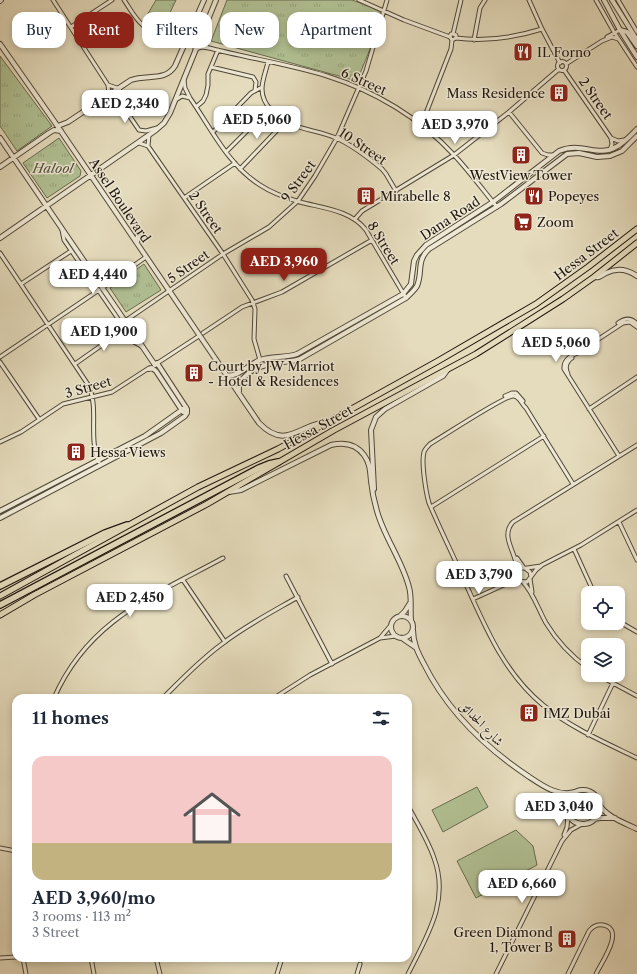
<!DOCTYPE html>
<meta charset="utf-8">
<style>
:root{--surface:#fff;--page:#f6f6f7;--text:#1f2937;--muted:#747a83;--accent:#8f2418}
body{margin:0;font-family:"Libre Caslon Text",Amiri,serif;background:var(--page);color:var(--text);height:100vh;display:flex;flex-direction:column;font-size:15px;white-space:nowrap}
*{box-sizing:border-box;margin:0}
p{font-size:13px;color:var(--muted)}
.icon{flex:none;width:22px;height:22px;fill:none;stroke:currentColor;stroke-width:2;stroke-linecap:round;stroke-linejoin:round}
.map{position:relative;flex:1;overflow:hidden}
.side{position:absolute;left:12px;top:694px;width:400px;height:268px;display:flex;flex-direction:column;background:var(--surface);border-radius:12px;box-shadow:0 2px 6px #0003}
.side>*{flex:none}
.banner{position:absolute;left:12px;top:12px;width:400px;height:36px;display:flex;gap:8px}
.fabs{position:absolute;left:581px;top:586px;display:grid;gap:8px}
.fabs a{display:grid;place-items:center;width:44px;height:44px;border-radius:8px;background:var(--surface);box-shadow:0 2px 6px #0003;font-size:20px}
.price{position:absolute;translate:-50% -34px;padding:0 9px;border-radius:8px;background:#fff;color:#222;font-size:13px;line-height:26px;filter:drop-shadow(0 1px 2px #0008)}
.price::after{content:'';position:absolute;left:50%;top:24px;width:12px;height:9px;margin-left:-6px;background:inherit;clip-path:polygon(0 0,100% 0,50% 100%)}
.price.active{background:var(--accent);color:#fff}
ul{padding:0;list-style:none}
li{display:grid;align-content:center;gap:8px;height:212px;padding:0 20px}
li span{display:grid;place-items:center;height:124px;border-radius:12px;color:#555}
li>.icon{margin-inline-start:auto}
span .icon{width:72px;height:72px;fill:#fffc;stroke-width:1}
li b{font-size:17px}
h2{display:flex;justify-content:space-between;align-items:center;height:48px;padding:0 20px;font-size:17px}
.chip{padding:0 14px;border-radius:12px;background:var(--surface);box-shadow:0 2px 6px #0003;font-size:14px;line-height:36px}
.chip.active{background:var(--accent);color:#fff}
.map>svg:first-child{display:block}
.park{fill:url(#park-tufts);stroke:#686c50}
.pitch{fill:#b1c194;stroke:#686c50}
.lines{fill:none;stroke-linecap:round;stroke-linejoin:round}
.minor-casing{stroke:#504839;stroke-width:5}
.tertiary-casing{stroke:#504839;stroke-width:6}
.primary-casing{stroke:#1f160d;stroke-width:7}
.motorway-casing{stroke:#1f160d;stroke-width:8}
.minor{stroke:#eee8d4;stroke-width:3}
.tertiary{stroke:#eee8d4;stroke-width:4}
.primary{stroke:#e5dcbd;stroke-width:5}
.motorway{stroke:#e5dcbd;stroke-width:5.5}
.labels{text-anchor:middle;stroke-width:3;stroke-linejoin:round;paint-order:stroke}
.poi-label{font-size:13px;fill:#1f160d;stroke:#eee8d4;text-anchor:start}
.street-label{font-size:13px;fill:#1f160d;stroke:#eee8d4}
.park-label{font-size:13px;font-style:italic;fill:#52523c;stroke:#eee8d4}
</style>
<div class="map">
<svg width="637" height="974" viewBox="0 0 637 974">
<defs>
<pattern id="park-tufts" width="24" height="20" patternUnits="userSpaceOnUse"><rect width="24" height="20" fill="#b1c194"/><path d="M3 7l-1-3M5 7V3M7 7l1-3M15 17l-1-3M17 17v-4M19 17l1-3" fill="none" stroke="#98a57e"/></pattern>
</defs>
<rect width="100%" height="100%" fill="#e5dcbd"/>
<filter id="stains"><feTurbulence type="fractalNoise" baseFrequency=".005" numOctaves="4"/><feColorMatrix values="0 0 0 0 .2 0 0 0 0 .09 0 0 0 0 .02 0 0 0 .5 -.17"/></filter>
<radialGradient id="worn" r=".72"><stop offset=".6" stop-color="#630" stop-opacity="0"/><stop offset="1" stop-color="#630" stop-opacity=".3"/></radialGradient>
<path class="park" d="M156 0H176L161 32 143 22Z
M227 0H352L381 10 370 49 357 81 211 41Z
M0 56 52 126 17 151 0 126Z
M59 138 81 171 80 176 47 198 23 163Z
M144 264 161 290 126 312 110 288Z"/>
<path class="pitch" d="M477 787 488 807 443 832 432 810Z
M516 830 533 846 537 865 476 898 457 861Z"/>
<g class="lines">
<defs>
<path id="minor" d="M53 0 108 85 109 94
M124 0C138 21 140 29 166 35 174 37 180 38 188 36
M359 0 404 20 450 37
M529 0 542 29 560 63
M596 0 614 32 637 67
M618 0 637 32
M71 27 112 0
M453 34 461 0
M175 37 180 42 183 48
M607 37 620 30
M200 38 207 47
M456 38C486 42 513 38 542 29
M474 40 480 8 485 0
M195 49 202 47 209 48C248 58 288 64 327 76 375 91 420 118 454 155 469 171 483 190 497 207
M557.5 66a4.5 4.5 0 1 1 9 0a4.5 4.5 0 1 1-9 0Z
M268 62C266 71 262 80 262 89 262 98 266 105 272 111 293 131 312 128 336 138 350 144 370 159 382 169L386 174 396 191
M566 64 602 41 612 37 618 39
M211 67 253 77 256 82 255 90
M564 70 611 138 612 144 610 150
M184 80 185 88 190 98C211 128 228 165 260 185 272 193 286 198 300 202 322 208 351 210 366 230L406 298
M108 85 117 88
M120 88 117 95 118 99 139 130 146 131 157 128
M177 99 182 96 190 98
M196 107 203 101 206 95 208 85V74L218 50
M509 112 542 153 548 155H553
M421 126 451 49 452 40 450 37 451 34H453L456 35V38L452 40
M213 132 251 93 262 87
M611 138 618 141 624 140
M139 143 148 146 223 254 252 300 255 309 254 339 260 360
M148 146 149 135
M226 152 270 108
M240 169 285 122
M184 198 235 163
M355 219 362 211 454 155 509 112 559 69
M62 230 64 240 134 342 143 347
M0 253 89 386C99 410 88 438 99 462
M21 284 71 251
M102 288 146 257
M125 321 223 254 269 227 298 201 315 176 337 138 366 71 387 0
M618 323C625 318 631 317 637 324
M203 333 242 307 282 292 372 240
M579 352 623 323 630 322 637 327
M580 352C572 355 563 359 564 369L619 456
M0 357 99 290
M0 362 39 419
M75 364 126 328
M156 364 199 336
M568 374C565 368 566 362 572 358
M505 396 512 393H516L523 401
M589 409 637 377
M0 442 21 432 63 404 112 392 149 368
M573 484 526 408C521 404 520 396 513 396 504 396 442 437 430 444 427 447 425 449 424 452 421 462 426 493 429 503 440 529 453 555 464 580 485 626 503 672 543 705 571 728 604 742 637 758
M431 507 544 436
M619 522 637 560
M574 549 594 593
M517 558 524 568
M527 568 541 566
M517 571C518 554 499 537 513 522L637 445
M286 576 332 664
M531 577 530 572 525 568H520L516 574 517 578 520 581 527 582 536 570 542 565 581 545 637 510
M530 579 532 592
M183 580 225 642
M523 582C534 594 538 609 546 623 557 641 571 656 588 668
M508 583 516 574
M473 599 506 584 520 581
M618 621 637 632
M380 638 391 625
M598 675 637 696
M54 698C88 620 153 596 223 558
M163 698C182 679 200 660 222 644 245 626 272 612 298 597
M274 698 310 675 380 638 396 636
M588 735 613 683
M408 806C417 823 428 840 434 858 450 901 427 936 408 974
M564 835 567 827 568 815
M0 848 16 851
M0 958 16 957
M23 958 26 974
M91 958 94 974
M156 958 160 974
M277 974 282 958
M357 974 360 964
M496 974 562 841 571 830 582 824
M568 974 589 931C593 926 597 924 603 925 626 929 601 963 596 974"/>
<path id="tertiary" d="M604 0 620 30 637 57
M612 0 637 40
M0 1 1 0
M620 30 627 32 637 46
M0 44 54 121 259 423C287 452 301 422 328 422
M58 126 68 122 131 80C147 74 165 82 175 66L204 0
M0 138 155 365
M0 167 49 133 54 130 61 131
M0 238 156 130 164 123 170 113 216 0
M137 243 138 233
M594 277C599 278 601 276 606 273 616 268 627 269 637 276
M157 363 187 409V413L185 416
M149 369 152 368 156 371 183 412
M226 375C238 378 249 364 260 360 272 356 285 358 297 354L403 294 411 284 414 261 417 255 426 245 493 202 559 151C582 141 597 158 616 147 624 143 631 135 637 129
M239 391C237 378 254 368 266 365 277 361 289 363 300 359L406 298C410 294 414 291 417 286 423 272 416 261 429 249L501 204 567 154 579 153 597 157 610 156 622 151 637 136
M374 489 371 430 376 417 385 409 443 376 448 369
M229 492 241 490 331 445C344 442 356 444 364 455 370 463 370 471 371 481 372 491 374 501 377 511 384 537 402 560 409 587 412 597 410 609 411 620
M0 511 145 436 186 407
M0 518 161 433 185 416
M401 615 405 611 410 603
M391 627a11 11 0 1 1 22 0a11 11 0 1 1-22 0Z
M413 630C413 643 418 653 424 664 447 710 486 748 528 776 543 786 558 797 575 792
M402 638 415 647
M566 807a17 17 0 1 1 34 0a17 17 0 1 1-34 0Z
M556 793 566 806
M599 804C606 817 625 823 637 829
M594 819 600 818H615"/>
<path id="primary" d="M0 596 198 487 278 449 330 421 438 361 536 304 588 267 637 229
M0 615 34 595 207 504 334 430 476 354 563 299 594 277 637 243"/>
<path id="motorway" d="M0 586 105 533 127 525
M0 605 259 468 269 464 278 462"/>
</defs>
<use href="#minor" class="minor-casing"/>
<use href="#tertiary" class="tertiary-casing"/>
<use href="#primary" class="primary-casing"/>
<use href="#motorway" class="motorway-casing"/>
<use href="#minor" class="minor"/>
<use href="#tertiary" class="tertiary"/>
<use href="#primary" class="primary"/>
<use href="#motorway" class="motorway"/>
</g>
<defs>
<symbol id="restaurant-square" viewBox="-11 -11 22 22"><rect x="-9" y="-9" width="18" height="18" rx="4" fill="#8f2418" stroke="#eee8d4"/><path d="M-5-6h1v4h1v-4h1v4h1v-4h1v5L-1.5 .5V6h-2V.5L-5-1ZM5-6V6H3V1.5H1.5Q1.5-4 5-6Z" fill="#fff"/></symbol>
<symbol id="building-square" viewBox="-11 -11 22 22"><rect x="-9" y="-9" width="18" height="18" rx="4" fill="#8f2418" stroke="#eee8d4"/><path d="M-4-6H4V6H1V3H-1V6H-4ZM-2.5-4.3h1.7v1.8h-1.7ZM.8-4.3h1.7v1.8H.8ZM-2.5-1h1.7V.8h-1.7ZM.8-1h1.7V.8H.8Z" fill="#fff"/></symbol>
<symbol id="supermarket-square" viewBox="-11 -11 22 22"><rect x="-9" y="-9" width="18" height="18" rx="4" fill="#8f2418" stroke="#eee8d4"/><path d="M-6-5.5h2.5l.6 2H6L4.5 2H-2.5L-4.4-4H-6ZM-1.5 3.2a1.3 1.3 0 1 0 .1 0ZM3 3.2a1.3 1.3 0 1 0 .1 0Z" fill="#fff"/></symbol>
</defs>
<g fill-rule="evenodd">
<use href="#restaurant-square" x="512" y="41" width="22" height="22"/>
<use href="#building-square" x="548" y="82" width="22" height="22"/>
<use href="#building-square" x="510" y="144" width="22" height="22"/>
<use href="#building-square" x="355" y="185" width="22" height="22"/>
<use href="#restaurant-square" x="523" y="185" width="22" height="22"/>
<use href="#supermarket-square" x="512" y="211" width="22" height="22"/>
<use href="#building-square" x="183" y="362" width="22" height="22"/>
<use href="#building-square" x="65" y="441" width="22" height="22"/>
<use href="#building-square" x="518" y="702" width="22" height="22"/>
<use href="#building-square" x="556" y="928" width="22" height="22"/>
</g>
<g class="labels">
<g class="poi-label">
<text x="537" y="57">IL Forno</text>
<text x="545" y="98" text-anchor="end">Mass Residence</text>
<text x="521" y="180" text-anchor="middle">WestView Tower</text>
<text x="380" y="201">Mirabelle 8</text>
<text x="548" y="201">Popeyes</text>
<text x="537" y="227">Zoom</text>
<text x="208" y="371">Court by JW Marriot<tspan x="208" dy="15">- Hotel &amp; Residences</tspan></text>
<text x="90" y="457">Hessa Views</text>
<text x="543" y="718">IMZ Dubai</text>
<text x="553" y="937" text-anchor="end">Green Diamond<tspan x="553" dy="15">1, Tower B</tspan></text>
</g>
<g class="street-label">
<text transform="translate(364 81) rotate(24)" y="5">6 Street</text>
<text transform="translate(596 98) rotate(55)" y="5">2 Street</text>
<text transform="translate(363 146) rotate(34)" y="5">10 Street</text>
<text transform="translate(298 181) rotate(-54)" y="5">9 Street</text>
<text transform="translate(120 200) rotate(56)" y="5">Assel Boulevard</text>
<text transform="translate(206 212) rotate(55)" y="5">2 Street</text>
<text transform="translate(450 218) rotate(-33)" y="5">Dana Road</text>
<text transform="translate(384 243) rotate(58)" y="5">8 Street</text>
<text transform="translate(586 254) rotate(-37)" y="5">Hessa Street</text>
<text transform="translate(188 266) rotate(-35)" y="5">5 Street</text>
<text transform="translate(88 387) rotate(-16)" y="5">3 Street</text>
<text transform="translate(318 427) rotate(-29)" y="5">Hessa Street</text>
<text transform="translate(482 723) rotate(46)" y="5">شارع الحدائق</text>
</g>
<g class="park-label">
<text x="53" y="173">Halool</text>
</g>
</g>
<rect width="100%" height="100%" filter="url(#stains)"/>
<rect width="100%" height="100%" fill="url(#worn)"/>
</svg>
<div class="fabs">
<a><svg class="icon" aria-label="locate" viewBox="0 0 24 24"><circle cx="12" cy="12" r="6"/><path d="M12 2v4M12 18v4M2 12h4M18 12h4"/></svg></a>
<a><svg class="icon" aria-label="layers" viewBox="0 0 24 24"><path d="M12 4l9 5-9 5-9-5zM3 14l9 5 9-5"/></svg></a>
</div>
<b class="price" style="left:125px;top:124px">AED 2,340</b>
<b class="price" style="left:257px;top:140px">AED 5,060</b>
<b class="price" style="left:455px;top:145px">AED 3,970</b>
<b class="price active" style="left:284px;top:282px">AED 3,960</b>
<b class="price" style="left:93px;top:295px">AED 4,440</b>
<b class="price" style="left:104px;top:352px">AED 1,900</b>
<b class="price" style="left:556px;top:363px">AED 5,060</b>
<b class="price" style="left:479px;top:595px">AED 3,790</b>
<b class="price" style="left:130px;top:618px">AED 2,450</b>
<b class="price" style="left:559px;top:827px">AED 3,040</b>
<b class="price" style="left:522px;top:904px">AED 6,660</b>
<div class="banner">
<a class="chip">Buy</a>
<a class="chip active">Rent</a>
<a class="chip">Filters</a>
<a class="chip">New</a>
<a class="chip">Apartment</a>
</div>
<section class="side">
<h2>11 homes<svg class="icon" aria-label="filters" viewBox="0 0 24 24"><path d="M4 7h16M4 17h16"/><circle cx="9" cy="7" r="2"/><circle cx="15" cy="17" r="2"/></svg></h2>
<ul>
<li><span style="background:linear-gradient(#f6c9c9 70%,#c2b280 0)"><svg class="icon" aria-label="home" viewBox="0 0 24 24"><path d="M3 11l9-7 9 7M6 9v11h12V9"/></svg></span><div><b>AED 3,960/mo</b><p>3 rooms · 113 m²</p><p>3 Street</p></div></li>
</ul>
</section>
</div>
